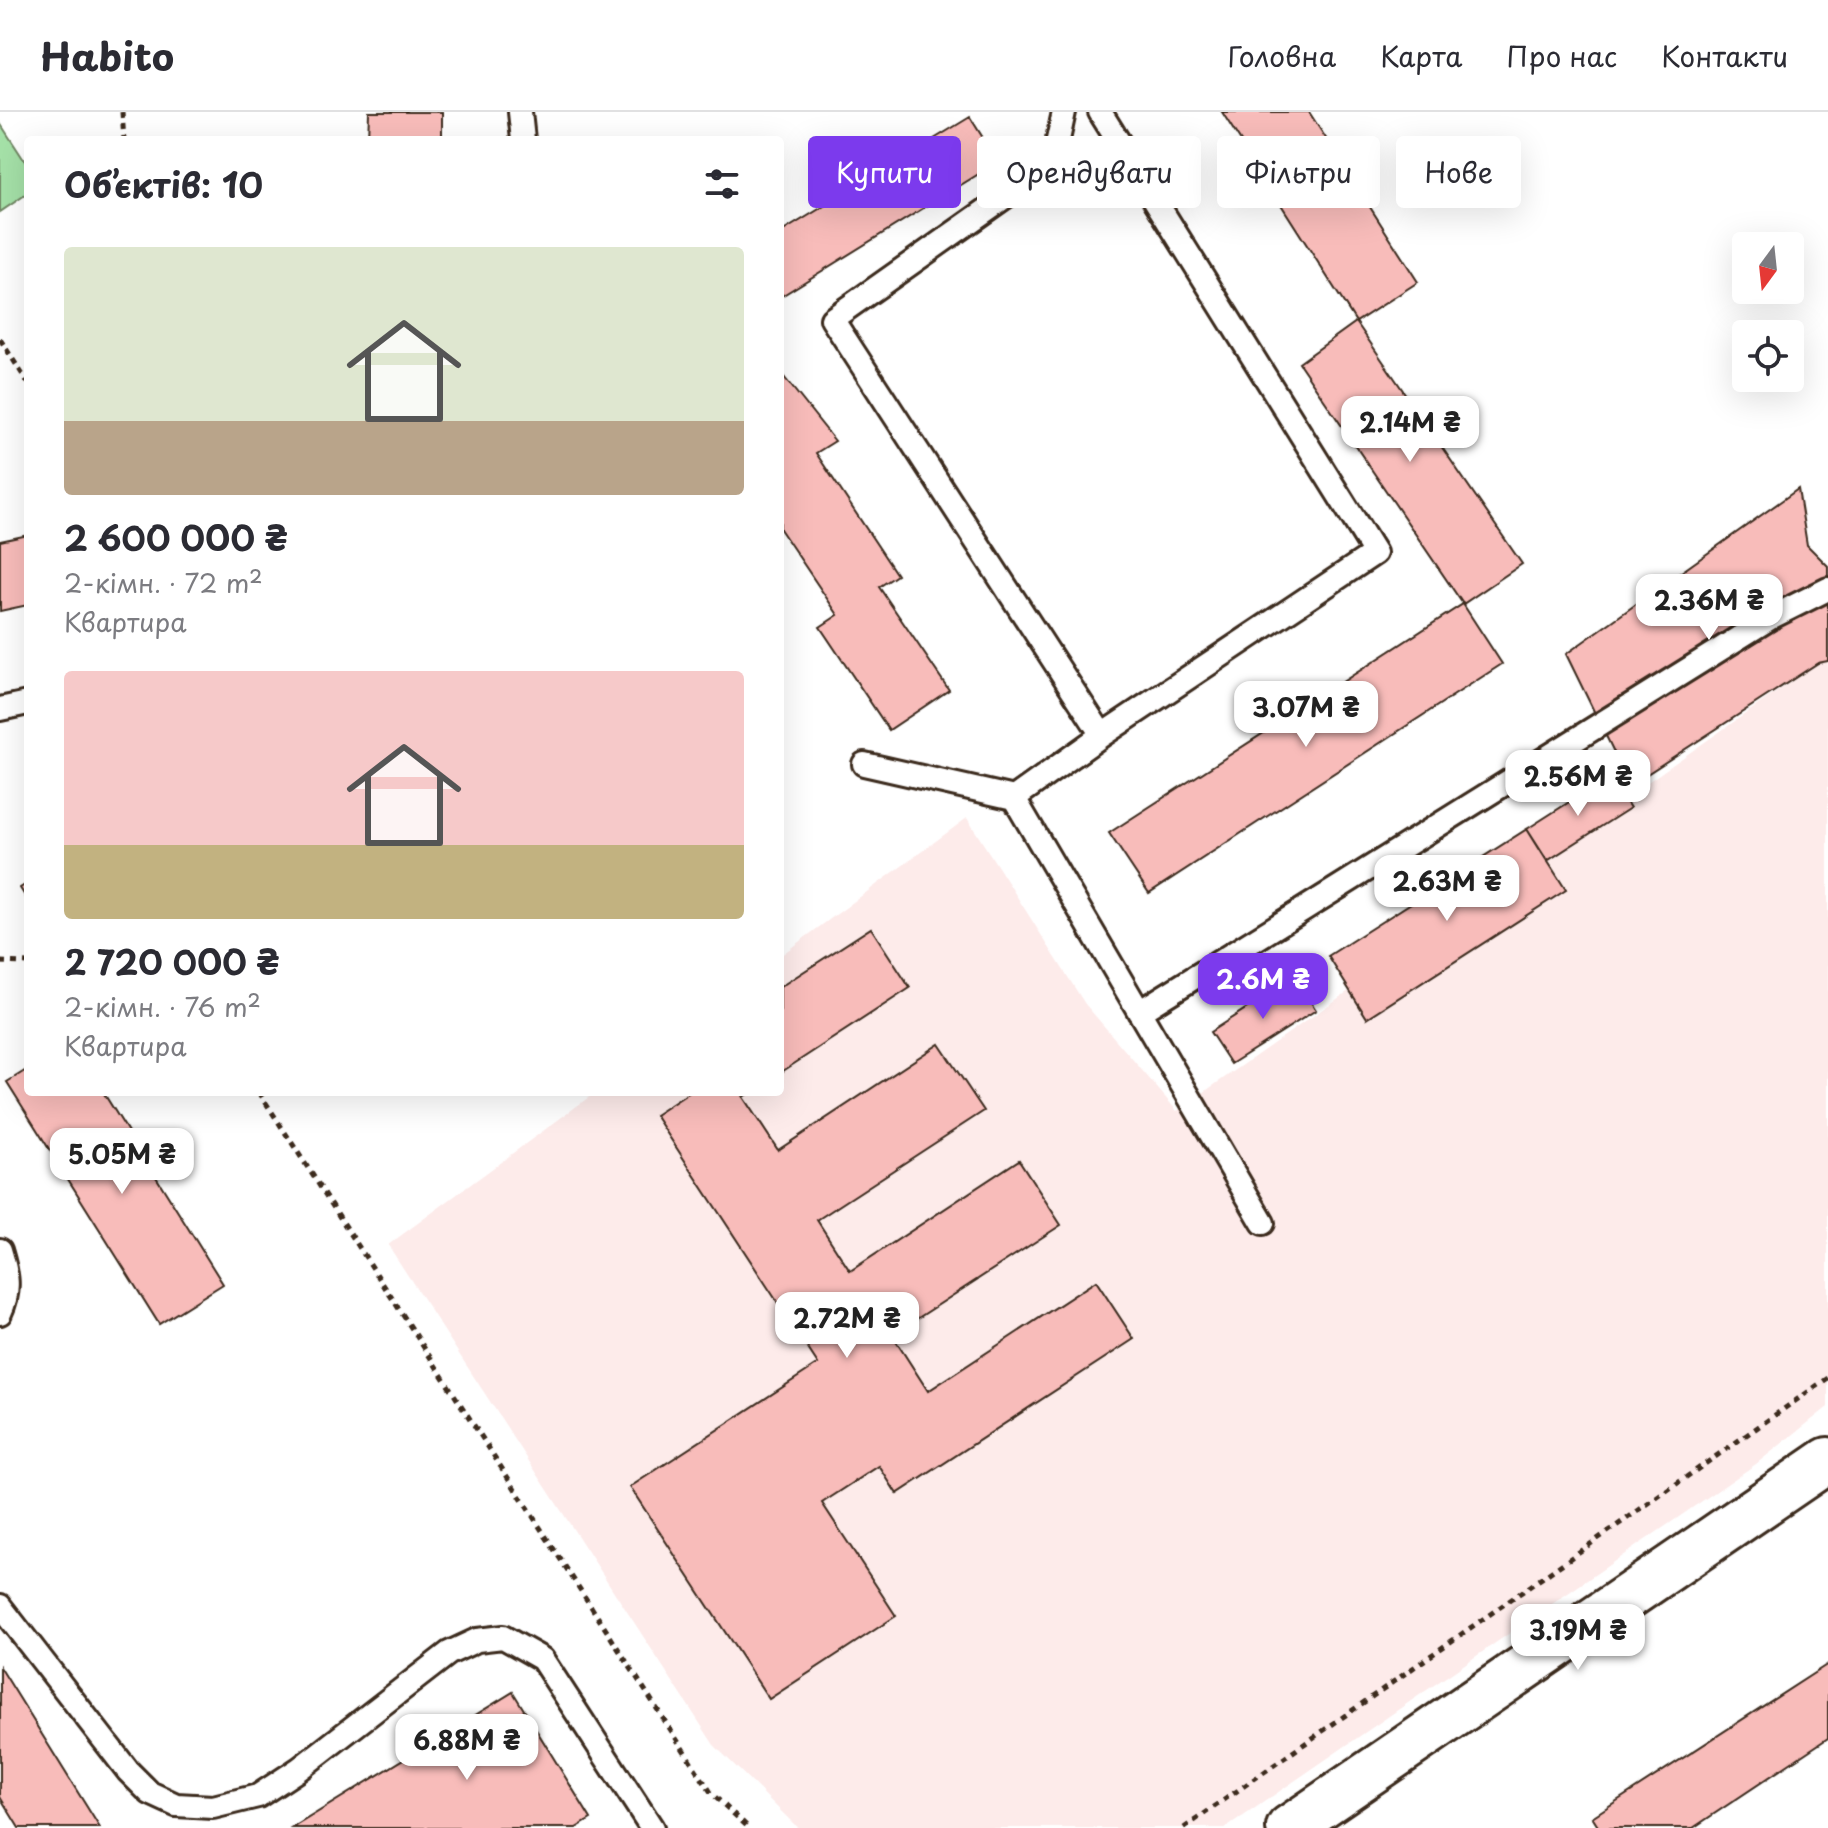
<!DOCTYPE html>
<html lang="uk">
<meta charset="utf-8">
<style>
:root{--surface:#fff;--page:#f7f7f7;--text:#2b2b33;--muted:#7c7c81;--line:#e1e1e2;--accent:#7c3aed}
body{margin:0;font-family:"Playpen Sans",sans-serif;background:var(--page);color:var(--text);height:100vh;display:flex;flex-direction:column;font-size:30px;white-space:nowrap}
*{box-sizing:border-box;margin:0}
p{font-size:26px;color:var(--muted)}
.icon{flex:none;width:44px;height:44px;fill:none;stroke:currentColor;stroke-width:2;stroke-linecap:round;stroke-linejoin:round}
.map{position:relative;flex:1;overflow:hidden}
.side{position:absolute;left:24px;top:24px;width:760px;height:960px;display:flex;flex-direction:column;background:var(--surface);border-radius:8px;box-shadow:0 8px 32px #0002}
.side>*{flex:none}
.hud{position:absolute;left:808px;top:24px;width:760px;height:72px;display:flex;gap:16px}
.needle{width:52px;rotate:195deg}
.controls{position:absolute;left:1732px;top:120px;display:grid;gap:16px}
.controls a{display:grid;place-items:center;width:72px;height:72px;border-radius:8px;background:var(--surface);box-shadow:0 8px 32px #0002;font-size:40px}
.price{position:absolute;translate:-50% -68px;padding:0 18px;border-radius:16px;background:#fff;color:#222;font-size:26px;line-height:52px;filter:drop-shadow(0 2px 4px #0008)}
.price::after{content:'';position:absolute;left:50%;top:48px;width:24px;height:18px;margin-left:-12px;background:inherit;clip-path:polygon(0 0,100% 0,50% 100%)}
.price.active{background:var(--accent);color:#fff}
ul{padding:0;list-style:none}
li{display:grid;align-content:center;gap:16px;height:424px;padding:0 40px}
li span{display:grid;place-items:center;height:248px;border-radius:8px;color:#555}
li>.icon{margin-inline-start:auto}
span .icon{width:144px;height:144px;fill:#fffc;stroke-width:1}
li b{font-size:34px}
h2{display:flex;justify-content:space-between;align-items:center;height:96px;padding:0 40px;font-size:34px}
.tag{padding:0 28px;border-radius:8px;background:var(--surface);box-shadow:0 8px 32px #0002;font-size:28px;line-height:72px}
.tag.active{background:var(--accent);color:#fff}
header{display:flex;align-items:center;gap:48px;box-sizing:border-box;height:112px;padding:0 40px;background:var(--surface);border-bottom:2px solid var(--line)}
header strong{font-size:38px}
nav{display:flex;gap:44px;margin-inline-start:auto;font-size:28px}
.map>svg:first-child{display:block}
.built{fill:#fdebea}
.green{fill:#a5e1a8;stroke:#708663;stroke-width:2}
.building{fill:#f8bcba;stroke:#3b2a1e;stroke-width:2}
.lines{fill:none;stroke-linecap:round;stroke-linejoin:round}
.lane-casing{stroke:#3b2a1e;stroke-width:28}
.secondary-casing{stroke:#3b2a1e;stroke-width:50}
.path{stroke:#3b2a1e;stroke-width:5;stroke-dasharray:6 6;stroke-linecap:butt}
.lane{stroke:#fff;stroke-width:22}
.secondary{stroke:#fff;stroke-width:44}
</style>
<header>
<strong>Habito</strong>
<nav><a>Головна</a><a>Карта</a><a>Про нас</a><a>Контакти</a></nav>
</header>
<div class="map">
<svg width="1828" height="1716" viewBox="0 0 1828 1716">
<rect width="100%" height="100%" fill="#fff"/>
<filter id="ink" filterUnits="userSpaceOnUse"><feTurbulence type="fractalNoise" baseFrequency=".0125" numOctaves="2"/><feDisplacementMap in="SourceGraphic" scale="16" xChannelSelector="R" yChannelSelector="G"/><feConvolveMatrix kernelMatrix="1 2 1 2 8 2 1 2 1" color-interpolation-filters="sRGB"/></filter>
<g filter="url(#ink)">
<path class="built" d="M1828 549V1295L1756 1352 1226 1716H798L714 1633 388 1133 596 980H780V844L967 706 1085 892 1177 999 1818 551Z"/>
<path class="green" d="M0 11 28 54V81L0 100Z"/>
<path class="building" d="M369 0H442V28H368Z
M1222 0H1309L1418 170 1356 210Z
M970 5 998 50 780 185V121Z
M1356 210 1522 452 1463 492 1299 251Z
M780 260 835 329 816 341 897 463 879 475 949 578 889 618 820 515 838 503 780 417Z
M1798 377 1807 433 1828 454V549L1818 551 1630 673 1566 542Z
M28 423V493L0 499V429Z
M1463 492 1502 552 1149 781 1109 721Z
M1610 664 1630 696 1547 749 1527 717Z
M1527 717 1566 778 1367 906 1328 844Z
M28 771V789L20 776Z
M871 816 910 876 780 961V875Z
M1295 865 1316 898 1231 952 1210 920Z
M939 932 984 999 817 1108 850 1159 1019 1048 1061 1113 892 1223 928 1279 1096 1169 1134 1227 897 1382 879 1354 822 1391 896 1504 769 1587 630 1375 818 1252 655 1003 690 980H751L743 985 778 1038Z
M28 957V980H103L223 1172 159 1212 7 970Z
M1828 1552V1626L1693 1716H1599L1592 1705Z
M0 1555 100 1716H19L0 1685Z
M513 1580 591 1707 576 1716H292Z"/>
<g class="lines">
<defs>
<path id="lane" d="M520 0 523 28
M1100 0 1375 441 1102 623
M0 597 28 591
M864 652 1014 686 1263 1111
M1014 686 1102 623 832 207 1053 51 1064 0
M1139 900 1772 505 1828 477
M0 1138C7 1161 11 1178 0 1201
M0 1494 128 1659 150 1681 176 1693 213 1695 258 1684 299 1657 449 1541 477 1528 503 1525 542 1547 652 1716"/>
<path id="secondary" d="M1289 1716 1828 1348"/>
</defs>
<use href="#lane" class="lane-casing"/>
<use href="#secondary" class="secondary-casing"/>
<path class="path" d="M122 0 124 28
M0 227 28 271
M0 850 28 851
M259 980 712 1682 749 1716
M1184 1716 1828 1266"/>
<use href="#lane" class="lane"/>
<use href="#secondary" class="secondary"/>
</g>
</g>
</svg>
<div class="controls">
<a><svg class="needle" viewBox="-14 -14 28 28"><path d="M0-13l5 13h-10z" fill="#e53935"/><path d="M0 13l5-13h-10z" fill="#7c7c81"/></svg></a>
<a><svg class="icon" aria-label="locate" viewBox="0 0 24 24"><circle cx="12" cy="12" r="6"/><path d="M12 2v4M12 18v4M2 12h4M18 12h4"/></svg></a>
</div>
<b class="price" style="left:1410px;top:352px">2.14M ₴</b>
<b class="price" style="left:1709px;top:530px">2.36M ₴</b>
<b class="price" style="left:1306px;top:637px">3.07M ₴</b>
<b class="price" style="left:1578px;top:706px">2.56M ₴</b>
<b class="price" style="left:1447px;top:811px">2.63M ₴</b>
<b class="price active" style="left:1263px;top:909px">2.6M ₴</b>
<b class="price" style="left:122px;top:1084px">5.05M ₴</b>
<b class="price" style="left:847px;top:1248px">2.72M ₴</b>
<b class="price" style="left:1578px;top:1560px">3.19M ₴</b>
<b class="price" style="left:467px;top:1670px">6.88M ₴</b>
<div class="hud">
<a class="tag active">Купити</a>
<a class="tag">Орендувати</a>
<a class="tag">Фільтри</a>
<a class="tag">Нове</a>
</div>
<section class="side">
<h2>Об’єктів: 10<svg class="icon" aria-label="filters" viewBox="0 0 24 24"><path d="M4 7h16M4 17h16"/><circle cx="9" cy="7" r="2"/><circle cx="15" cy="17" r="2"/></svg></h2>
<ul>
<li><span style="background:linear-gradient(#dfe7d0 70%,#b9a48a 0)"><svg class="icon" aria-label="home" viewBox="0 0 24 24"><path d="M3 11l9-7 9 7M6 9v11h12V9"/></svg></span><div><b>2 600 000 ₴</b><p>2-кімн. · 72 m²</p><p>Квартира</p></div></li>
<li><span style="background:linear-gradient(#f6c9c9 70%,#c2b280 0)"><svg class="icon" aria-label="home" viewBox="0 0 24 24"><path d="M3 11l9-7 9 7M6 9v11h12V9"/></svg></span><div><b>2 720 000 ₴</b><p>2-кімн. · 76 m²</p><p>Квартира</p></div></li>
</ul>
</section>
</div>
